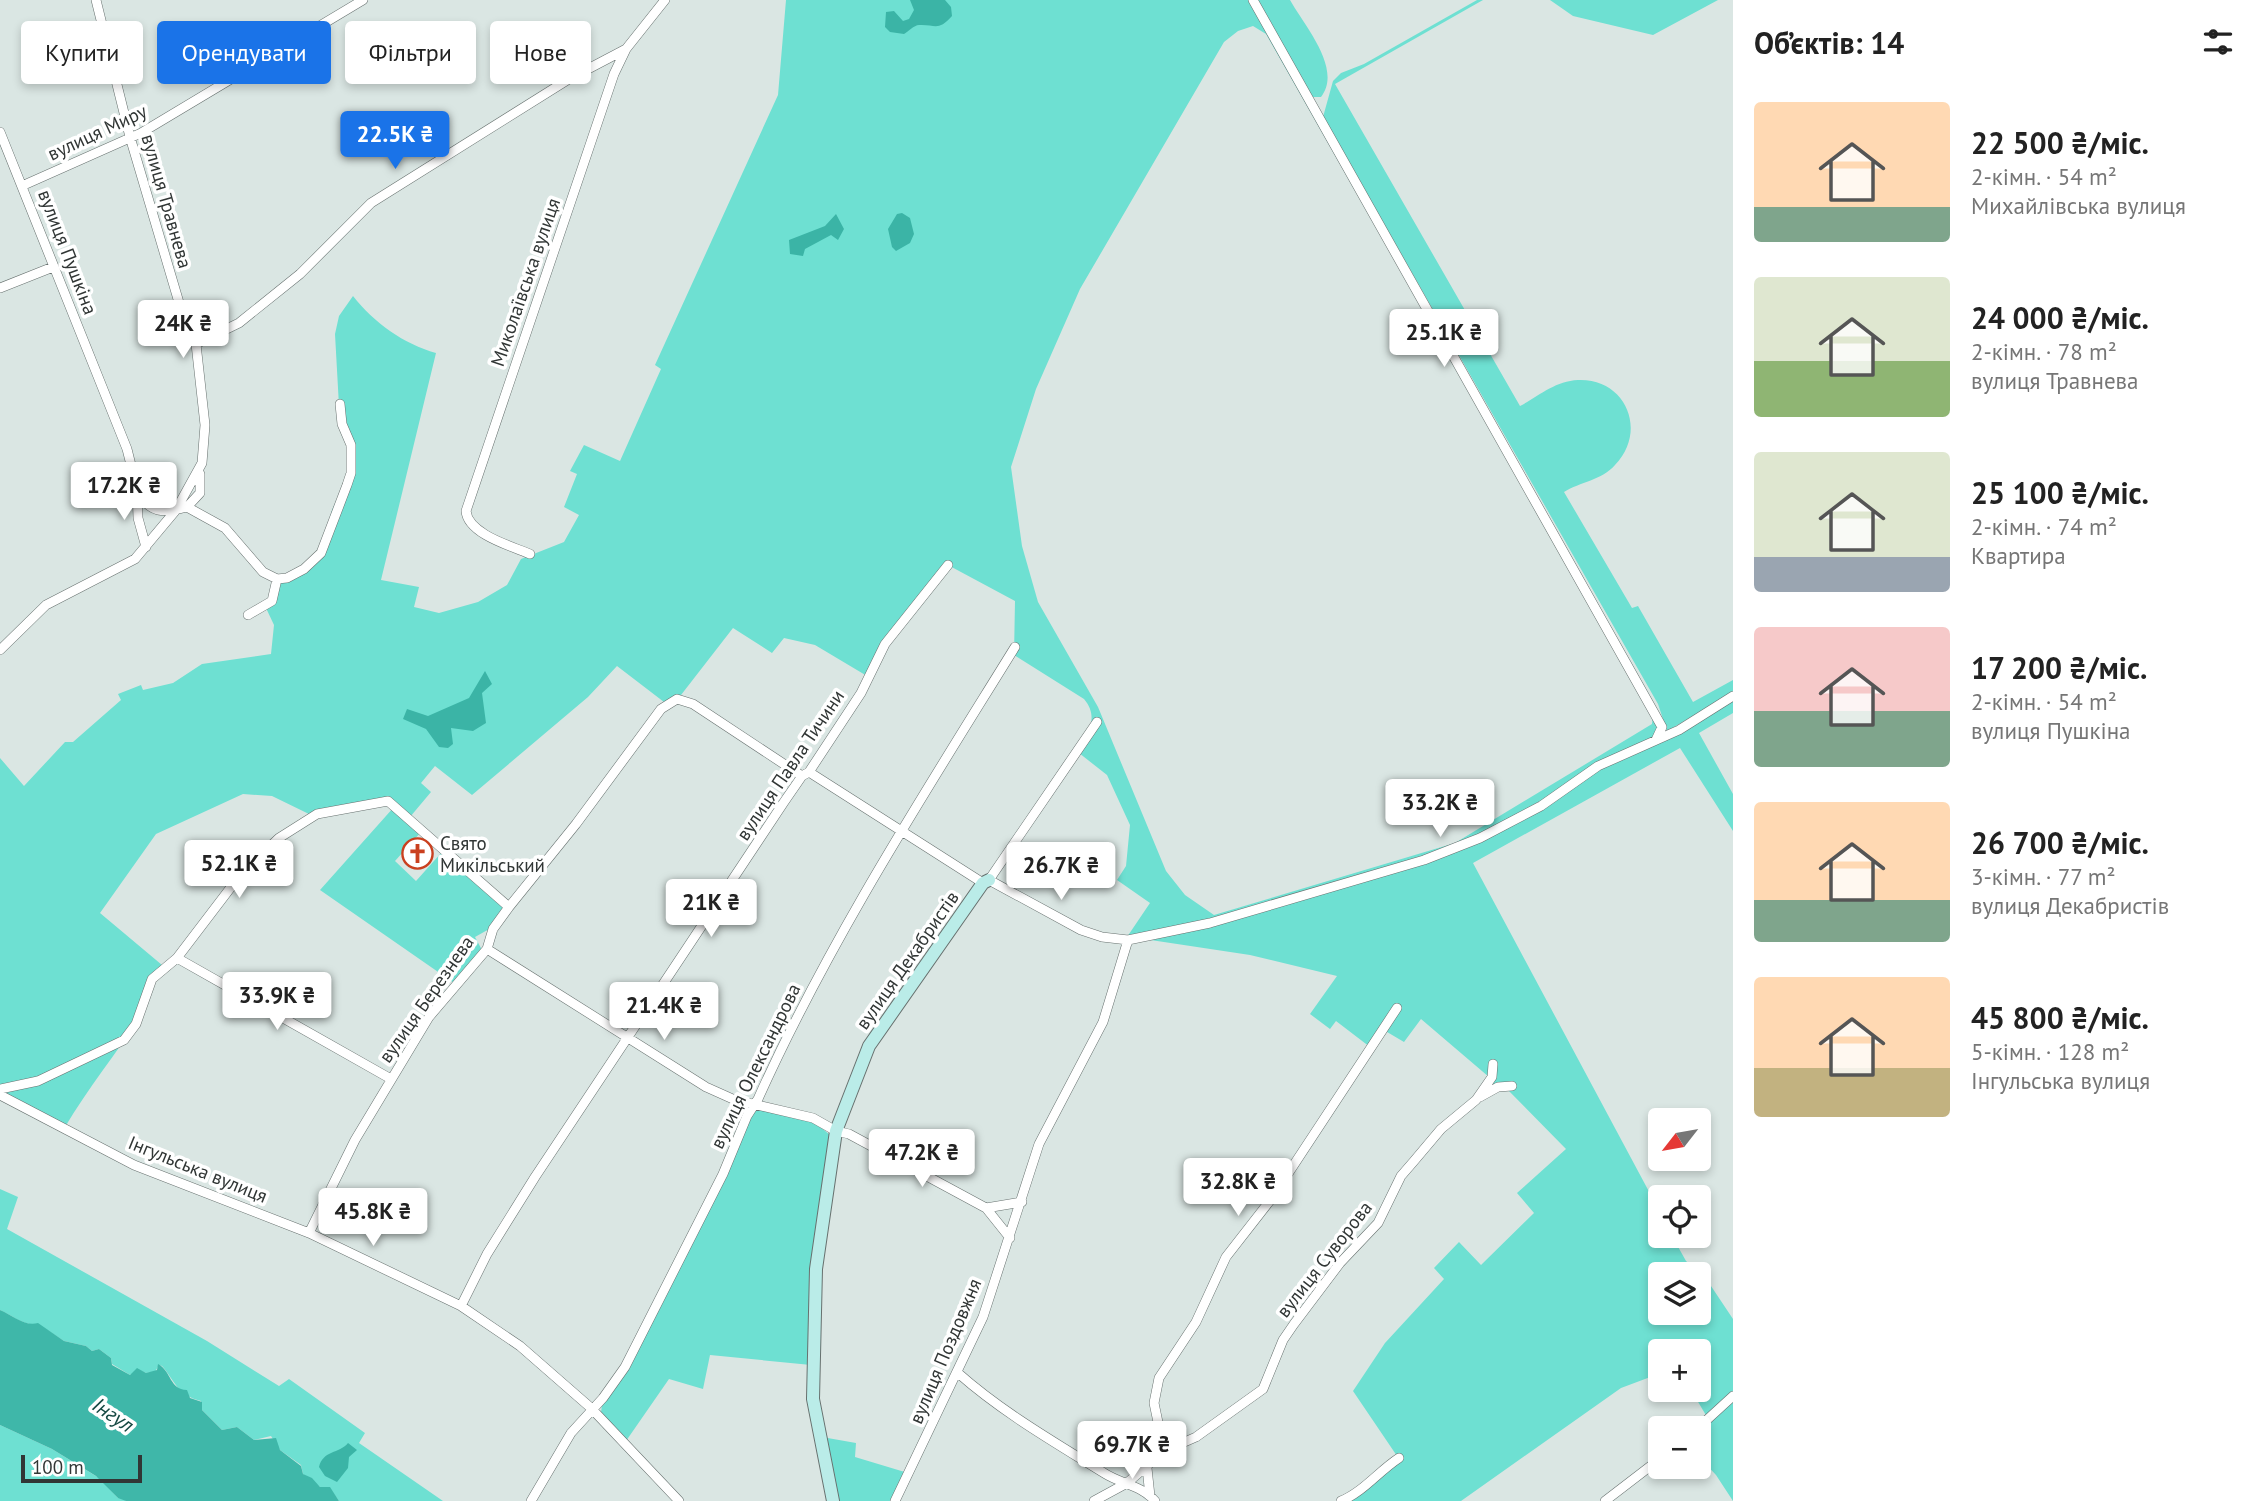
<!DOCTYPE html>
<html lang="uk">
<meta charset="utf-8">
<style>
:root{--surface:#fff;--page:#f6f6f6;--text:#222;--muted:#767676;--accent:#1a73e8}
body{margin:0;font-family:"PT Sans",sans-serif;background:var(--page);color:var(--text);height:100vh;display:flex;flex-direction:column;font-size:26px;white-space:nowrap}
*{box-sizing:border-box;margin:0}
p{font-size:23px;color:var(--muted)}
.icon{flex:none;width:38px;height:38px;fill:none;stroke:currentColor;stroke-width:2;stroke-linecap:round;stroke-linejoin:round}
.map{position:relative;flex:1;overflow:hidden}
.panel{display:flex;flex-direction:column;background:var(--surface);width:525px}
.panel>*{flex:none}
.hud{position:absolute;left:21px;top:21px;width:665px;height:63px;display:flex;gap:14px}
.needle{width:46px;rotate:239deg}
.controls{position:absolute;left:1648px;top:1108px;display:grid;gap:14px}
.controls a{display:grid;place-items:center;width:63px;height:63px;border-radius:7px;background:var(--surface);box-shadow:0 4px 10px #0003;font-size:35px}
.scale{position:absolute;left:21px;bottom:18px;width:121px;box-sizing:border-box;padding-left:7px;border:4px solid #313635;border-top:0;font-size:19px;line-height:24px;white-space:nowrap;color:#313635;-webkit-text-stroke:5px #fff;paint-order:stroke}
.price{position:absolute;translate:-50% -60px;padding:0 16px;border-radius:7px;background:#fff;color:#222;font-size:23px;line-height:46px;filter:drop-shadow(0 2px 4px #0008)}
.price::after{content:'';position:absolute;left:50%;top:42px;width:21px;height:16px;margin-left:-10px;background:inherit;clip-path:polygon(0 0,100% 0,50% 100%)}
.price.on{background:var(--accent);color:#fff}
ul{padding:0;list-style:none}
li{display:flex;align-items:center;gap:21px;height:175px;padding:0 21px}
li span{display:grid;place-items:center;flex:none;width:196px;height:140px;border-radius:7px;color:#555}
li>.icon{margin-inline-start:auto}
span .icon{width:84px;height:84px;fill:#fffc;stroke-width:1}
li b{font-size:30px}
h2{display:flex;justify-content:space-between;align-items:center;height:84px;padding:0 21px;font-size:30px}
.pill{padding:0 24px;border-radius:7px;background:var(--surface);box-shadow:0 4px 10px #0003;font-size:24px;line-height:63px}
.pill.on{background:var(--accent);color:#fff}
main{display:flex;flex:1;min-height:0}
.map>svg:first-child{display:block}
.green{fill:#6ee0d2;fill-rule:evenodd}
.forest{fill:#3bb4a6}
.water{fill:#3fb7a9}
.lines{fill:none;stroke-linecap:round;stroke-linejoin:round}
.street-casing{stroke:#67716f;stroke-width:10}
.secondary-casing{stroke:#67716f;stroke-width:14}
.street{stroke:#fff;stroke-width:9}
.secondary{stroke:#baece8;stroke-width:12}
.labels{text-anchor:middle;stroke-width:7;stroke-linejoin:round;paint-order:stroke}
.street-label{font-size:19px;fill:#313635;stroke:#fff}
.poi-label{font-size:19px;fill:#313635;stroke:#fff;text-anchor:start}
.water-label{font-size:21px;font-style:italic;fill:#164943;stroke:#fff}
</style>
<main>
<div class="map">
<svg width="1733" height="1501" viewBox="0 0 1733 1501">
<rect width="100%" height="100%" fill="#dae6e3"/>
<path class="green" d="M786 0H1252L1659 726 1656 736 1460 846 1210 921 1127 937 1150 903 1117 880 1126 866 1130 825 1107 775 1079 753C1087 734 1100 718 1084 699L1014 655 1015 601 946 564 867 676 815 645 784 638 772 653 733 628 681 695 683 698 664 702 617 666 588 697 472 795 435 766 421 783 431 792 410 817 388 800 311 815 272 796 243 794 156 834 100 913 162 965C153 981 150 1000 141 1015 117 1053 88 1088 65 1127L0 1092V758L24 786 65 742H73L121 700 118 694 141 685 143 690 173 683 202 664 271 654 274 625 266 608 282 578 304 568 322 547 332 510 349 474V440L340 424 335 334 339 316 353 296C374 323 404 344 436 353L381 580 419 587 414 607 439 613 478 602 507 585 521 559 564 542 579 515 564 507 577 474 570 471 584 445 620 461 661 369 655 365 778 95ZM1253 26 1266 34 1653 714 1652 724 1455 843 1214 915 1185 895 1166 871 1098 707 1038 602 1022 546 1011 467 1036 389 1080 289 1224 42 1238 31Z
M1256 0H1290C1304 25 1343 69 1321 97H1311Z
M1477 0H1483L1335 84 1520 406C1539 396 1555 381 1578 380 1626 378 1648 431 1615 465 1602 480 1580 482 1564 492L1632 608 1638 606 1693 702 1733 680V693L1667 731 1658 704 1323 117 1333 81 1341 73 1364 64Z
M1550 0H1718L1653 35 1573 16Z
M1733 699V713L1699 733 1733 794V831L1680 748 1473 863 1661 1214V1236H1672L1686 1261 1705 1277 1733 1319V1501L1716 1475 1699 1457V1428L1707 1417 1691 1390H1699V1351H1661V1373L1621 1388 1461 1501H1352L1347 1496 1397 1456 1353 1391 1385 1343 1444 1279 1434 1268 1459 1242 1481 1265 1534 1213 1517 1193 1566 1149 1507 1089 1500 1088 1476 1102 1489 1077 1421 1019 1404 1042 1382 1029 1370 1047 1336 1021 1330 1029 1310 1014 1337 976 1250 955 1144 939 1456 851 1572 783ZM1661 1274H1699V1312H1661Z
M394 807 421 832 395 861 416 881 442 852 501 902 504 909 491 928 475 937 482 950 454 983 320 890Z
M757 1109 812 1120 830 1135 811 1365 710 1355 703 1389 669 1379 626 1441 601 1413 602 1404 749 1117Z
M0 1189 18 1197 7 1229 207 1341 279 1386 289 1379 365 1433 359 1443 443 1501H339L329 1487H320L303 1474 301 1465 280 1450 271 1436 254 1440 237 1427 222 1430 202 1410 201 1401C177 1395 175 1381 162 1366L159 1365 155 1372 146 1373 139 1370 130 1375 112 1364 111 1358 99 1349 92 1351 86 1346 64 1341 38 1324C25 1327 12 1315 0 1310Z
M0 1425 52 1449 99 1478 118 1498H124L126 1501H0Z
M822 1437 856 1443 855 1457 908 1473 892 1501H836Z"/>
<path class="forest" d="M910 0H945L951 7 952 16C938 32 935 24 919 25 914 25 908 32 904 34L890 32 885 27 886 12 894 11 903 21 909 19 914 10Z
M902 213 910 218 914 234 910 243 896 251 892 247 888 229 897 214Z
M836 214 844 229 838 240 831 235 805 249 803 256 790 254 789 240 825 226Z
M485 671 492 684 482 693 486 723 473 731 451 728 453 744 448 748 439 747 426 729 403 719 407 709 428 716 469 698Z
M348 1443 357 1450 349 1457 348 1468 337 1482 325 1476 319 1467C323 1450 339 1454 348 1443Z"/>
<path class="water" d="M0 1310C12 1315 25 1327 38 1323L64 1341 86 1346 92 1351 99 1349 111 1358 112 1365 130 1375 137 1368 146 1373 157 1370 158 1364C172 1372 169 1389 187 1390L190 1398 202 1402V1410L222 1430 237 1427 254 1440 276 1438 280 1450 301 1466 303 1474 312 1478 320 1487H330L339 1501H126L118 1498 96 1476 52 1449 0 1425Z"/>
<g class="lines">
<defs>
<path id="street" d="M1253 0 1662 727 1656 740
M0 132 127 449 137 489 138 518 146 547
M24 185 141 133 363 0
M0 288 53 267
M196 344 239 323 300 274 371 203 569 79 626 49
M138 492C150 514 164 513 187 507L200 493V474
M187 507 225 528 263 572 277 579
M530 554C511 546 468 534 466 511L614 74 626 49 665 0
M248 615 272 601 277 579 287 578 304 569 321 553 347 485 351 473V445L342 424 340 404
M0 650 46 605 135 559 176 510 202 463 205 425 196 344 188 333 130 137 96 0
M1097 722 989 880 1081 930 1102 937 1128 940 1210 923 1424 860 1480 838 1541 806 1598 766 1679 730 1733 696
M809 772 983 883
M487 949 706 1087 735 1100 813 1118 836 1131 849 1134 986 1208 1010 1238
M177 958 391 1079
M0 1089 38 1081 124 1040 136 1024 152 979 177 958 241 874 279 838 317 814 388 801 509 907
M0 1095 134 1165 309 1233 461 1306 520 1346 591 1408 679 1501
M1480 1097 1498 1087 1512 1086
M986 1208 1022 1202
M309 1233 355 1140 429 1017 487 949 493 929 509 907 576 824 661 709 677 699 693 704 802 776
M461 1306 487 1254 535 1177 784 802 802 776 809 772 861 693 885 644 948 565
M958 1373C1002 1412 1054 1442 1104 1473 1121 1484 1141 1485 1155 1501
M1698 1428 1733 1396
M1164 1451 1154 1403 1159 1378 1196 1322 1226 1257 1272 1198 1397 1008
M1147 1468 1150 1496
M531 1501 571 1433 603 1398 625 1367 723 1174 747 1116 758 1099C829 941 924 794 1015 647
M895 1501 983 1317 1039 1144 1103 1022 1128 940
M1094 1501 1127 1483 1164 1451 1196 1437 1263 1389 1283 1340 1294 1324 1340 1263 1378 1223 1401 1176 1414 1161 1441 1129 1476 1100 1492 1077 1493 1064
M1341 1501C1363 1492 1379 1471 1399 1458
M1605 1501 1661 1458"/>
<path id="secondary" d="M833 1501 813 1399 816 1269 836 1131 869 1046 983 883 989 880"/>
</defs>
<use href="#street" class="street-casing"/>
<use href="#secondary" class="secondary-casing"/>
<use href="#street" class="street"/>
<use href="#secondary" class="secondary"/>
</g>
<defs>
<symbol id="church-ring" viewBox="-11 -11 22 22"><circle r="9.5" fill="#fff" stroke="#ca401f" stroke-width="1.5"/><path d="M-1.2-6h2.4v3.5h3.3v2.4h-3.3V6h-2.4V-.1h-3.3v-2.4h3.3Z" fill="#ca401f"/></symbol>
</defs>
<g fill-rule="evenodd">
<use href="#church-ring" x="400" y="836" width="35" height="35"/>
</g>
<g class="labels">
<g class="street-label">
<text transform="translate(97 132) rotate(-25)" y="7">вулиця Миру</text>
<text transform="translate(167 201) rotate(74)" y="7">вулиця Травнева</text>
<text transform="translate(68 252) rotate(69)" y="7">вулиця Пушкіна</text>
<text transform="translate(525 282) rotate(-71)" y="7">Миколаївська вулиця</text>
<text transform="translate(790 765) rotate(-56)" y="7">вулиця Павла Тичини</text>
<text transform="translate(907 960) rotate(-55)" y="7">вулиця Декабристів</text>
<text transform="translate(426 999) rotate(-55)" y="7">вулиця Березнева</text>
<text transform="translate(755 1066) rotate(-64)" y="7">вулиця Олександрова</text>
<text transform="translate(198 1169) rotate(22)" y="7">Інгульська вулиця</text>
<text transform="translate(1324 1259) rotate(-52)" y="7">вулиця Суворова</text>
<text transform="translate(945 1351) rotate(-67)" y="7">вулиця Поздовжня</text>
</g>
<g class="poi-label">
<text x="440" y="850">Свято<tspan x="440" dy="22">Микільський</tspan></text>
</g>
<g class="water-label">
<text transform="translate(113 1415) rotate(34)" y="7">Інгул</text>
</g>
</g>
</svg>
<div class="controls">
<a><svg class="needle" viewBox="-14 -14 28 28"><path d="M0-13l5 13h-10z" fill="#e53935"/><path d="M0 13l5-13h-10z" fill="#767676"/></svg></a>
<a><svg class="icon" aria-label="locate" viewBox="0 0 24 24"><circle cx="12" cy="12" r="6"/><path d="M12 2v4M12 18v4M2 12h4M18 12h4"/></svg></a>
<a><svg class="icon" aria-label="layers" viewBox="0 0 24 24"><path d="M12 4l9 5-9 5-9-5zM3 14l9 5 9-5"/></svg></a>
<a>+</a>
<a>−</a>
</div>
<div class="scale">100 m</div>
<b class="price on" style="left:395px;top:171px">22.5K ₴</b>
<b class="price" style="left:183px;top:360px">24K ₴</b>
<b class="price" style="left:1444px;top:369px">25.1K ₴</b>
<b class="price" style="left:124px;top:522px">17.2K ₴</b>
<b class="price" style="left:1440px;top:839px">33.2K ₴</b>
<b class="price" style="left:239px;top:900px">52.1K ₴</b>
<b class="price" style="left:1061px;top:902px">26.7K ₴</b>
<b class="price" style="left:711px;top:939px">21K ₴</b>
<b class="price" style="left:277px;top:1032px">33.9K ₴</b>
<b class="price" style="left:664px;top:1042px">21.4K ₴</b>
<b class="price" style="left:922px;top:1189px">47.2K ₴</b>
<b class="price" style="left:1238px;top:1218px">32.8K ₴</b>
<b class="price" style="left:373px;top:1248px">45.8K ₴</b>
<b class="price" style="left:1132px;top:1481px">69.7K ₴</b>
<div class="hud">
<a class="pill">Купити</a>
<a class="pill on">Орендувати</a>
<a class="pill">Фільтри</a>
<a class="pill">Нове</a>
</div>
</div>
<section class="panel">
<h2>Об’єктів: 14<svg class="icon" aria-label="filters" viewBox="0 0 24 24"><path d="M4 7h16M4 17h16"/><circle cx="9" cy="7" r="2"/><circle cx="15" cy="17" r="2"/></svg></h2>
<ul>
<li><span style="background:linear-gradient(#ffd9b3 75%,#7fa58c 0)"><svg class="icon" aria-label="home" viewBox="0 0 24 24"><path d="M3 11l9-7 9 7M6 9v11h12V9"/></svg></span><div><b>22 500 ₴/міс.</b><p>2-кімн. · 54 m²</p><p>Михайлівська вулиця</p></div></li>
<li><span style="background:linear-gradient(#dfe7d0 60%,#8fb573 0)"><svg class="icon" aria-label="home" viewBox="0 0 24 24"><path d="M3 11l9-7 9 7M6 9v11h12V9"/></svg></span><div><b>24 000 ₴/міс.</b><p>2-кімн. · 78 m²</p><p>вулиця Травнева</p></div></li>
<li><span style="background:linear-gradient(#dfe7d0 75%,#9aa5b1 0)"><svg class="icon" aria-label="home" viewBox="0 0 24 24"><path d="M3 11l9-7 9 7M6 9v11h12V9"/></svg></span><div><b>25 100 ₴/міс.</b><p>2-кімн. · 74 m²</p><p>Квартира</p></div></li>
<li><span style="background:linear-gradient(#f6c9c9 60%,#7fa58c 0)"><svg class="icon" aria-label="home" viewBox="0 0 24 24"><path d="M3 11l9-7 9 7M6 9v11h12V9"/></svg></span><div><b>17 200 ₴/міс.</b><p>2-кімн. · 54 m²</p><p>вулиця Пушкіна</p></div></li>
<li><span style="background:linear-gradient(#ffd9b3 70%,#7fa58c 0)"><svg class="icon" aria-label="home" viewBox="0 0 24 24"><path d="M3 11l9-7 9 7M6 9v11h12V9"/></svg></span><div><b>26 700 ₴/міс.</b><p>3-кімн. · 77 m²</p><p>вулиця Декабристів</p></div></li>
<li><span style="background:linear-gradient(#ffd9b3 65%,#c2b280 0)"><svg class="icon" aria-label="home" viewBox="0 0 24 24"><path d="M3 11l9-7 9 7M6 9v11h12V9"/></svg></span><div><b>45 800 ₴/міс.</b><p>5-кімн. · 128 m²</p><p>Інгульська вулиця</p></div></li>
</ul>
</section>
</main>
